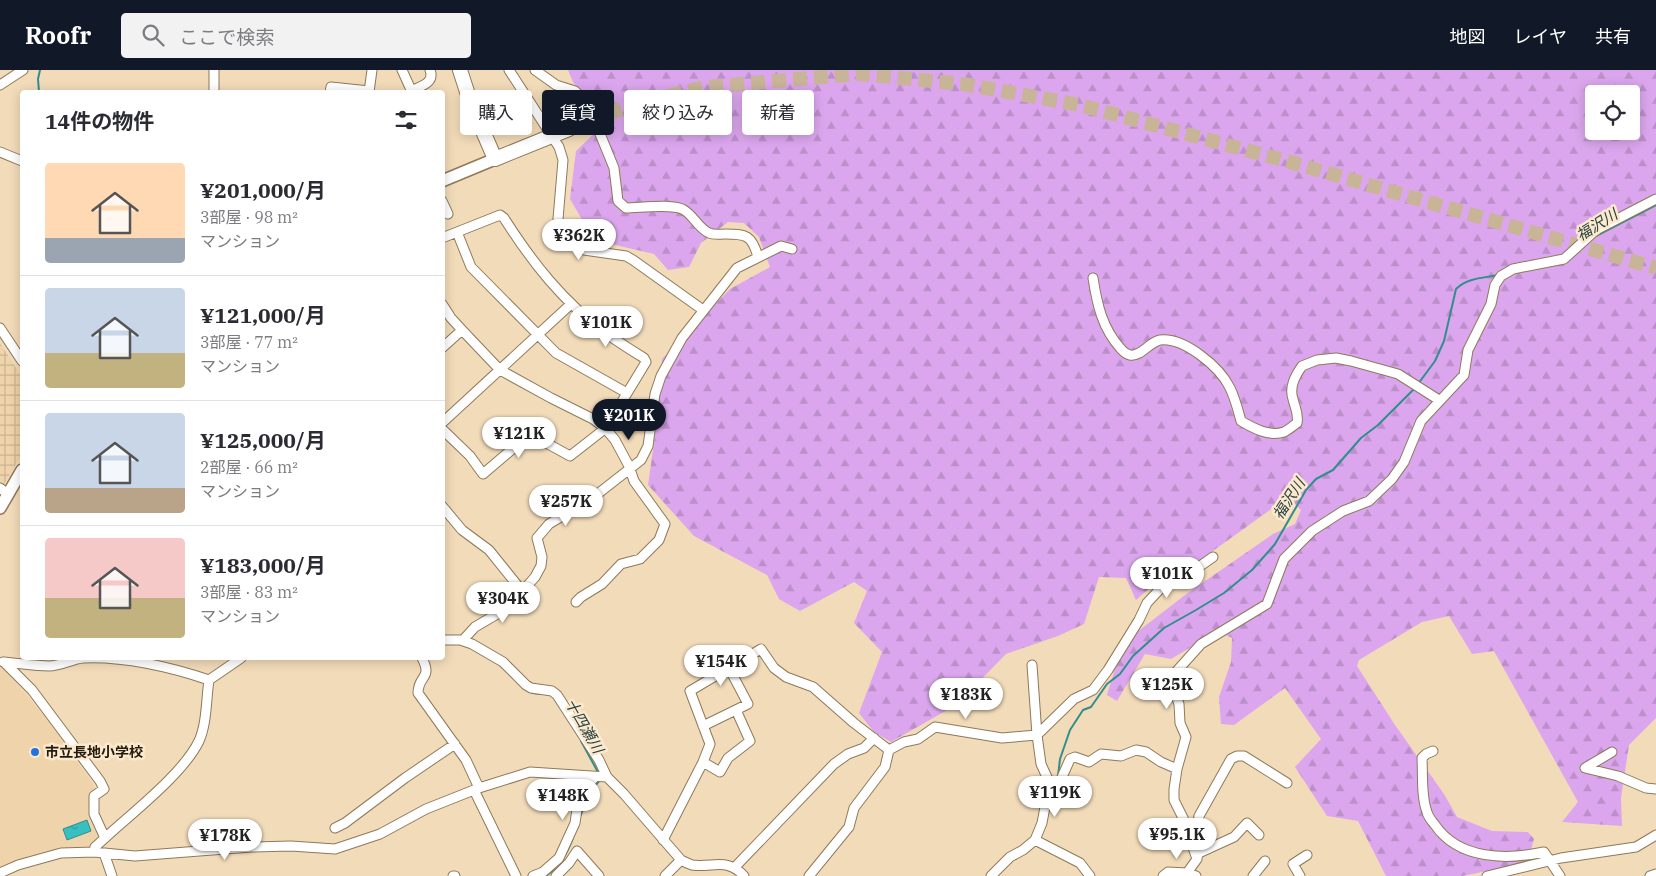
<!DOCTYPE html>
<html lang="ja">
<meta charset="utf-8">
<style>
:root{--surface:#fff;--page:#f2f2f3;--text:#2b2b33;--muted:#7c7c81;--line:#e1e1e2;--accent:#111827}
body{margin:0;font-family:"IBM Plex Serif","Noto Sans JP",serif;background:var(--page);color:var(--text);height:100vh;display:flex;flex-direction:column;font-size:19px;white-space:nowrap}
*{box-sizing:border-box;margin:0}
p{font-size:16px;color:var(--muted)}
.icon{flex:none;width:28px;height:28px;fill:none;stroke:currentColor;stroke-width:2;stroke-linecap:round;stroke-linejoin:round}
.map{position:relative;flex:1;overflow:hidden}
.details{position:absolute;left:20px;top:20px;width:425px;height:570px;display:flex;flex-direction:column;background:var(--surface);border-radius:5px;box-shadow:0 2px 12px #0003}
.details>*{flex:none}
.hud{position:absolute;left:460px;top:20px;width:475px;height:45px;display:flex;gap:10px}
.buttons{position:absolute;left:1585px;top:15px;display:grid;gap:10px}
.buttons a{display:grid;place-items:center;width:55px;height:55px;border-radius:5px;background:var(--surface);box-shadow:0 2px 12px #0003;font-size:25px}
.price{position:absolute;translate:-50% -42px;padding:0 11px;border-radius:18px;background:#fff;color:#222;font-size:16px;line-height:32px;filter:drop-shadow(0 1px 2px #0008)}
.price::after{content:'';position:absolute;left:50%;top:30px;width:15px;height:11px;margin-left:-8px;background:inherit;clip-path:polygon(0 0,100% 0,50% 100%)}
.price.current{background:var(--accent);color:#fff}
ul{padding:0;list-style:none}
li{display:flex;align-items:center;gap:15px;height:125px;padding:0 25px}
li+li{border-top:1px solid var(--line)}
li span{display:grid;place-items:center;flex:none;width:140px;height:100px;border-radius:5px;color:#555}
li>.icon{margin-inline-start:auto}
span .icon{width:60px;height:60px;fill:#fffc;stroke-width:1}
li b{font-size:21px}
h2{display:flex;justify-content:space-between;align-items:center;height:60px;padding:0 25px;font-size:21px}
.tag{padding:0 18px;border-radius:5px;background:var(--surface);box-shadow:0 2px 12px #0003;font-size:18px;line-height:45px}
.tag.current{background:var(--accent);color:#fff}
header{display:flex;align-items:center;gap:30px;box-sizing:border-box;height:70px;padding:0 25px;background:var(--accent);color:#fff}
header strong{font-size:24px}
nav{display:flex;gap:28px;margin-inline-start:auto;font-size:18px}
.search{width:350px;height:45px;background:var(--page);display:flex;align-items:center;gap:12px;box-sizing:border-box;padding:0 18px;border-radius:5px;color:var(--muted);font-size:19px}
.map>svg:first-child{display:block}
.built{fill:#efd3aa}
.industrial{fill:url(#industrial-grid)}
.forest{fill:url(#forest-firs);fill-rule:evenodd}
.water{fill:url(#water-ripples);stroke:#318e8c}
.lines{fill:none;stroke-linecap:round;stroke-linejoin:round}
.stream{stroke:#318e8c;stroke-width:2}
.highway-tunnel{stroke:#c8b497;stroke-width:14;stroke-dasharray:14 7;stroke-linecap:butt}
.minor-casing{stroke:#8e795a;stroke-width:11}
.major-casing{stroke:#8e795a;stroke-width:14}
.highway-casing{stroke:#8e795a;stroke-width:16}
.minor{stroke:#fff;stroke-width:9}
.major{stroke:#fff;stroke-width:11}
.highway{stroke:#fff;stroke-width:14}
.poi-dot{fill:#2174de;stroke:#fce9cd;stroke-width:2}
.labels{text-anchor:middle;stroke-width:5;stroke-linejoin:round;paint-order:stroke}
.poi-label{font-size:14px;font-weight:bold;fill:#221a0d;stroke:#fce9cd;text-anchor:start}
.water-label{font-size:15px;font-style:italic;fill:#244041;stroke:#fce9cd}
</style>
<header>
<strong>Roofr</strong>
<div class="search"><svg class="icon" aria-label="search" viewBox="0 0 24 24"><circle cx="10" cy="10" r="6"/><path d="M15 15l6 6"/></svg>ここで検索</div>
<nav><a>地図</a><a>レイヤ</a><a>共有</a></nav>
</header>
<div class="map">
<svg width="1656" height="806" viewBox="0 0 1656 806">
<defs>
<pattern id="industrial-grid" width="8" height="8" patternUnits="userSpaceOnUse" patternTransform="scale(1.25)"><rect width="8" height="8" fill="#efd3aa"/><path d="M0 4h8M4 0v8" fill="none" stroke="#cdb591"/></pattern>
<pattern id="forest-firs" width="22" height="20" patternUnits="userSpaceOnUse" patternTransform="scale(1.25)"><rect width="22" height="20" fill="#dba6ed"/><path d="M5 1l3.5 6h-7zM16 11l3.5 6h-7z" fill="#bc8eca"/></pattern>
<pattern id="water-ripples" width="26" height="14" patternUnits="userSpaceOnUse" patternTransform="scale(1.25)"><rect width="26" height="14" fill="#38bfc2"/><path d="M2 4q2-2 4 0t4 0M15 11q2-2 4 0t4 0" fill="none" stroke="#2f9a9c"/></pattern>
</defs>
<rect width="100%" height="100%" fill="#f2dbb9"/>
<path class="built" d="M0 598H3L48 650 93 714 94 722 89 730 88 742 100 769 87 781 63 779 0 797Z"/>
<path class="industrial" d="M0 273 22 307V384L3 416 0 413Z"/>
<path class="forest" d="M1656 0V648L1629 675 1621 728 1622 756 1562 752 1578 732 1494 581 1472 584 1449 546 1422 552 1359 590 1357 596 1395 655 1444 724 1457 747 1492 761 1528 762 1534 769 1527 793 1462 806H1386L1358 751 1327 746 1295 697 1321 669 1285 618 1234 655 1221 654 1219 627 1231 592 1232 568 1218 561 1171 589 1145 584 1117 631 1107 625 1123 573 1185 525 1273 464 1295 454 1301 440 1288 427 1192 496 1153 515 1136 530 1126 508 1099 507 1084 554 1058 566 1006 584 956 635 891 672 874 662 859 643 882 582 854 553 867 521 854 512 800 541 779 529 767 505 694 466 648 415 656 359 662 289 730 219 770 197 759 167 744 153 728 152 701 173 689 197 668 200 654 184 594 170 570 129 576 81 605 53 573 12 568 0ZM1594 24H1631V61H1594Z"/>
<path class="water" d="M87 750 91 761 67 770 63 759Z"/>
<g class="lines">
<path class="stream" d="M39 22 38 9 40 0
M1594 167 1656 135
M1418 314 1435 291 1444 271 1456 219C1467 208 1483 208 1498 205
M529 621 533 623 541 624
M581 671 599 704
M1058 706 1060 689 1070 660 1083 640 1091 637 1107 614 1120 604 1133 586 1164 558 1196 540 1224 523 1252 500 1275 474 1306 420 1316 409 1333 400 1361 368 1378 355 1415 318
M1050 735 1055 718
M581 745 587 725 600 710
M546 806C560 796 567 784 573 768"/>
<path class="highway-tunnel" d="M569 59 634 34 705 17 859 4 963 14 1080 35 1290 92 1656 198"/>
<defs>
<path id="minor" d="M214 0V22
M402 0 412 22
M509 0 559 77 563 90 558 149 562 160 575 173 584 180 626 186 633 190 703 240
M535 0 556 15 575 21 587 32 614 98 618 131 626 138C640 138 673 133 684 140 694 146 698 158 709 163 714 165 719 164 725 164 746 164 752 165 758 187
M0 15 23 0
M411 21C421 16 435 13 430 0
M330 22 331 17 369 21
M369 22 372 0
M0 82 22 91
M442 131 448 144
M457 162 471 197 556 283 627 323
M442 168 500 145 504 148C532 192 563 232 606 263 618 272 631 280 644 288L646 292 609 353 602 361 570 386 530 364 483 404 470 386 442 359
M1093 208C1097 234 1102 258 1121 279 1123 281 1125 284 1130 285 1141 287 1149 272 1160 270 1184 267 1220 297 1230 318 1235 328 1238 340 1241 351 1253 358 1269 367 1284 362 1288 360 1293 356 1297 353 1299 344 1295 338 1293 329 1289 317 1295 306 1302 296L1317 290 1336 288 1351 291 1398 304 1439 330
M442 234 451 248 462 260 500 300 551 328 593 349 605 358 615 370 629 396 634 411 665 454 659 470 640 489 621 494 602 514 581 527 576 532
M0 258 22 291
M442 278 462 260
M442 353 571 234
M0 418 8 424
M442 436 462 460 489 480 522 521
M442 570H460L472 574 503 592 526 615 531 618 552 621 557 625 599 690 607 707 624 724 681 790C685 792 689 794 692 795 713 798 727 787 744 806
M463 570 475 557 509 537 535 507 541 496 542 487 537 468 549 454 595 426 641 390 648 376 655 324 661 306 682 268 737 198 781 176 792 179
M422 588C433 609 418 605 418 623L466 690 479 718
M3 592C18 593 34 596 49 596 61 596 72 589 83 588 123 586 171 597 209 610
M4 592 32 620 100 711 104 719 94 726V744L105 768 95 777 94 782
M703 656 748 634 729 598
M889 680 904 672 918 669 935 657 1002 668 1037 665 1074 629 1093 620 1108 600 1139 550 1147 533 1160 519 1183 508 1213 487
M1433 681 1426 684 1422 688C1423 706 1421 726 1427 742 1428 747 1432 751 1435 755 1459 790 1507 790 1544 782L1560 806
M1612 682 1585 698 1618 706 1646 718 1656 719
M703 692 720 702 728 688 750 671 736 640
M1051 716 1059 714 1070 689 1075 687 1089 692 1101 684 1121 686 1136 680 1146 682 1161 692 1177 699
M474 720 516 806
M335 758 345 753 405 708 455 674
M105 768C132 743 183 704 199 671 207 653 206 630 209 610L241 588
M663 770 703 692 710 674 690 621 761 579 774 598 786 607 813 617 854 653 889 680
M1035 770 1080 793 1090 806
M104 783 112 806
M1199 783 1234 767 1247 753 1259 765
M1197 789C1201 774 1195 761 1199 746L1231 689 1237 686H1244L1287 713
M735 797 834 694 848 684 864 678 874 668
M0 803 18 795 61 783 94 782 135 786 251 777 291 776 335 779 380 764 426 739 479 718 530 702 607 707
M1187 803 1197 789 1183 748 1174 730V719L1177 699 1186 667 1180 653 1179 634 1174 621 1175 603 1201 574 1267 534 1284 489 1312 461 1343 441 1369 431 1392 409 1404 392 1421 351 1464 305 1468 280 1491 234 1495 215 1501 206 1513 199 1564 189 1596 160 1656 129
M453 806H455
M533 806 543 802 559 788 575 753 579 725 595 707
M556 806 569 793 577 781 599 806
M665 806 681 790
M809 806 849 757 854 738 885 697 889 680
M991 806 1010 787 1023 780 1035 770 1042 753 1045 737 1051 716 1041 694 1037 665 1032 595
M1163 806 1168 802 1187 803 1196 806
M1253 806 1265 791
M1300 806 1293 794 1307 785
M1487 806 1561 788 1636 777 1656 765
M1650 806 1656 804"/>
<path id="major" d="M442 111 495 89
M0 438 22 400"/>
<path id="highway" d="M460 0 470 31 495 89 569 59"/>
</defs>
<use href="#minor" class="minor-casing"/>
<use href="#major" class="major-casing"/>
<use href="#highway" class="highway-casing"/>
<use href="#minor" class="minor"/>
<use href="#major" class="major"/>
<use href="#highway" class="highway"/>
</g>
<circle class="poi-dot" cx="35" cy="682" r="5"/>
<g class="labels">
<g class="poi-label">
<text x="45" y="687">市立長地小学校</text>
</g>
<g class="water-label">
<text transform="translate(1597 155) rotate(-32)" y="5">福沢川</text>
<text transform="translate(1289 429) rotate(-57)" y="5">福沢川</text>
<text transform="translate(584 656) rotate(60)" y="5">十四瀬川</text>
</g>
</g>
</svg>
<div class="buttons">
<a><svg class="icon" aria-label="locate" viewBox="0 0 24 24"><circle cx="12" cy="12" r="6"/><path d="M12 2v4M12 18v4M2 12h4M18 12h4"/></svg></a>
</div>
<b class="price" style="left:579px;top:191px">¥362K</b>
<b class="price" style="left:606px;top:278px">¥101K</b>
<b class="price current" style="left:629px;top:371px">¥201K</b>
<b class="price" style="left:519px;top:389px">¥121K</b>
<b class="price" style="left:566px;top:457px">¥257K</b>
<b class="price" style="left:1167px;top:529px">¥101K</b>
<b class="price" style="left:503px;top:554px">¥304K</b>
<b class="price" style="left:721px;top:617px">¥154K</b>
<b class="price" style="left:1167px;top:640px">¥125K</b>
<b class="price" style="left:966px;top:650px">¥183K</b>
<b class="price" style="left:1055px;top:748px">¥119K</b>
<b class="price" style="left:563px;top:751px">¥148K</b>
<b class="price" style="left:1177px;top:790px">¥95.1K</b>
<b class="price" style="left:225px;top:791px">¥178K</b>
<div class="hud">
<a class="tag">購入</a>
<a class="tag current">賃貸</a>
<a class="tag">絞り込み</a>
<a class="tag">新着</a>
</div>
<section class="details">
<h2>14件の物件<svg class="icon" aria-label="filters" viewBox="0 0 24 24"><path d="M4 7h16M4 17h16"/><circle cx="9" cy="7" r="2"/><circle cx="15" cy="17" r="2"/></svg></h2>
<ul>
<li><span style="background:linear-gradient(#ffd9b3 75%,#9aa5b1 0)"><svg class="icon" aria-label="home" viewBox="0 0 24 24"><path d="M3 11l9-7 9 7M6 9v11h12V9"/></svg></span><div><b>¥201,000/月</b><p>3部屋 · 98 m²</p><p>マンション</p></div></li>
<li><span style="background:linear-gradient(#c9d6e8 65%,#c2b280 0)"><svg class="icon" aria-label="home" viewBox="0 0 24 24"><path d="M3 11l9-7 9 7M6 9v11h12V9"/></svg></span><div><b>¥121,000/月</b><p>3部屋 · 77 m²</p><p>マンション</p></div></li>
<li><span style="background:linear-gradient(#c9d6e8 75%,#b9a48a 0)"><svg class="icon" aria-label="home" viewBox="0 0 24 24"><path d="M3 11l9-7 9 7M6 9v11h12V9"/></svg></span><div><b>¥125,000/月</b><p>2部屋 · 66 m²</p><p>マンション</p></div></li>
<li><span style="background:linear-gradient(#f6c9c9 60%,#c2b280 0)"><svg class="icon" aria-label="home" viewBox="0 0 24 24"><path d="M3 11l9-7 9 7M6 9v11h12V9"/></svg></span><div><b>¥183,000/月</b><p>3部屋 · 83 m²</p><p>マンション</p></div></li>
</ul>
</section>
</div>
